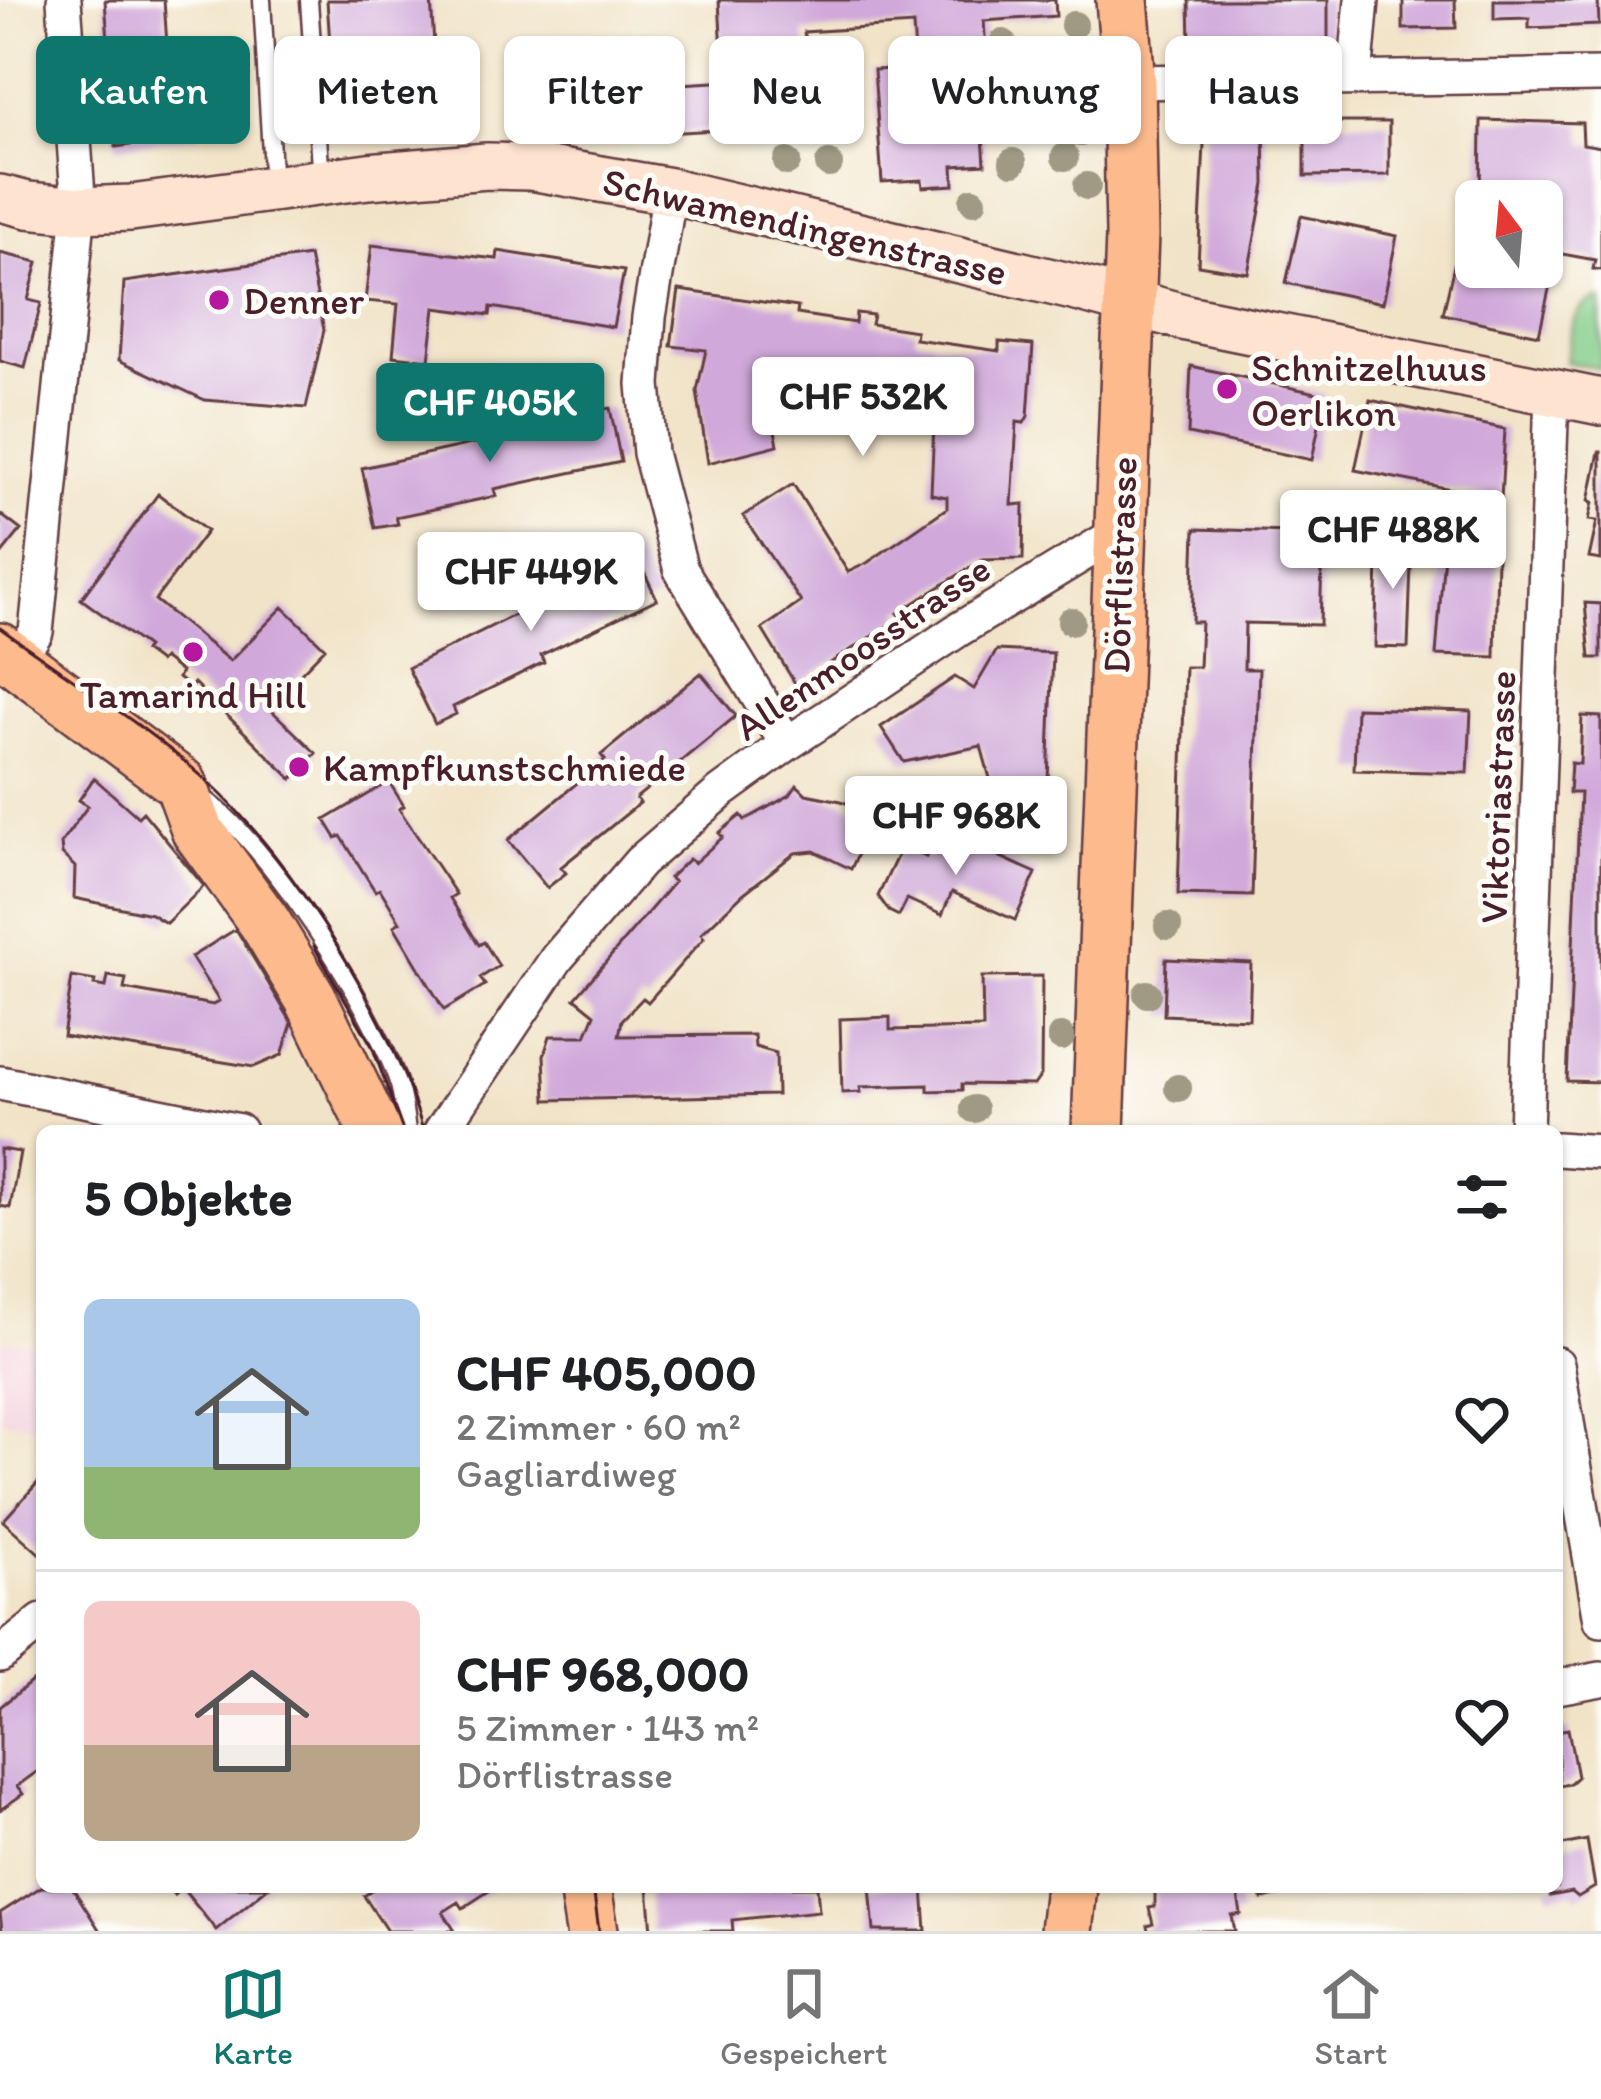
<!DOCTYPE html>
<html lang="de">
<meta charset="utf-8">
<style>
:root{--surface:#fff;--page:#f2f2f2;--text:#202124;--muted:#757577;--line:#e0e0e0;--accent:#0f766e}
body{margin:0;font-family:Itim,sans-serif;background:var(--page);color:var(--text);height:100vh;display:flex;flex-direction:column;font-size:45px;white-space:nowrap}
*{box-sizing:border-box;margin:0}
p{font-size:39px;color:var(--muted)}
.icon{flex:none;width:66px;height:66px;fill:none;stroke:currentColor;stroke-width:2;stroke-linecap:round;stroke-linejoin:round}
.map{position:relative;flex:1;overflow:hidden}
.sheet{position:absolute;left:36px;top:1125px;width:1527px;height:768px;display:flex;flex-direction:column;background:var(--surface);border-radius:18px;box-shadow:0 3px 9px #0004}
.sheet>*{flex:none}
.banner{position:absolute;left:36px;top:36px;width:1530px;height:108px;display:flex;gap:24px}
.needle{width:78px;rotate:344deg}
.controls{position:absolute;left:1455px;top:180px;display:grid;gap:24px}
.controls a{display:grid;place-items:center;width:108px;height:108px;border-radius:18px;background:var(--surface);box-shadow:0 3px 9px #0004;font-size:60px}
.price{position:absolute;translate:-50% -102px;padding:0 27px;border-radius:12px;background:#fff;color:#222;font-size:39px;line-height:78px;filter:drop-shadow(0 3px 6px #0008)}
.price::after{content:'';position:absolute;left:50%;top:72px;width:36px;height:27px;margin-left:-18px;background:inherit;clip-path:polygon(0 0,100% 0,50% 100%)}
.price.current{background:var(--accent);color:#fff}
ul{padding:0;list-style:none}
li{display:flex;align-items:center;gap:36px;height:300px;padding:0 48px}
li+li{border-top:3px solid var(--line)}
li span{display:grid;place-items:center;flex:none;width:336px;height:240px;border-radius:18px;color:#555}
li>.icon{margin-inline-start:auto}
span .icon{width:144px;height:144px;fill:#fffc;stroke-width:1}
li b{font-size:51px}
h2{display:flex;justify-content:space-between;align-items:center;height:144px;padding:0 48px;font-size:51px}
.tag{padding:0 42px;border-radius:18px;background:var(--surface);box-shadow:0 3px 9px #0004;font-size:42px;line-height:108px}
.tag.current{background:var(--accent);color:#fff}
.menu{display:flex;justify-content:space-around;align-items:center;height:168px;border-top:3px solid var(--line);background:var(--surface);font-size:33px;color:var(--muted)}
.menu a{display:grid;justify-items:center;gap:6px}
.menu .current{color:var(--accent)}
.map>svg:first-child{display:block}
.built{fill:#f4cfde}
.green{fill:#82cc89;stroke:#66765a;stroke-width:3}
.building{fill:#d0a8da}
.lines{fill:none;stroke-linecap:round;stroke-linejoin:round}
.lane-casing{stroke:#633c42;stroke-width:21}
.street-casing{stroke:#633c42;stroke-width:38}
.secondary-casing{stroke:#633c42;stroke-width:50}
.primary-casing{stroke:#633c42;stroke-width:56}
.lane{stroke:#fff;stroke-width:16}
.street{stroke:#fff;stroke-width:33}
.secondary{stroke:#fee3d1;stroke-width:45}
.primary{stroke:#fcba8d;stroke-width:51}
.tram{stroke:#4a1f2b;stroke-width:3}
.tree{fill:#a09983}
.poi-dot{fill:#b5179e;stroke:#fdfcf7;stroke-width:4.5}
.labels{text-anchor:middle;stroke-width:10;stroke-linejoin:round;paint-order:stroke}
.street-label{font-size:39px;fill:#4a1f2b;stroke:#fdfcf7}
.poi-label{font-size:39px;fill:#4a1f2b;stroke:#fdfcf7;text-anchor:start}
</style>
<div class="map">
<svg width="1601" height="1931" viewBox="0 0 1601 1931">
<rect width="100%" height="100%" fill="#fdfcf7"/>
<filter id="ink" filterUnits="userSpaceOnUse"><feTurbulence type="fractalNoise" baseFrequency=".00833" numOctaves="2"/><feDisplacementMap in="SourceGraphic" scale="24" xChannelSelector="R" yChannelSelector="G"/><feConvolveMatrix kernelMatrix="1 2 1 2 8 2 1 2 1" color-interpolation-filters="sRGB"/></filter>
<filter id="wash" filterUnits="userSpaceOnUse"><feTurbulence type="fractalNoise" baseFrequency=".004" numOctaves="4" result="noise"/><feDisplacementMap in="SourceGraphic" scale="48" xChannelSelector="R" yChannelSelector="G"/><feGaussianBlur stdDeviation="2.7" result="paint"/><feColorMatrix in="noise" values="0 0 0 0 0 0 0 0 0 0 0 0 0 0 0 0 0 1.4 0 .05"/><feComposite in="paint" operator="in"/></filter>
<g filter="url(#wash)">
<rect width="100%" height="100%" fill="#f1e3c7"/>
<path class="built" d="M0 1340 42 1344 38 1425 0 1421Z"/>
<path class="green" d="M1601 299V369L1566 362C1571 337 1570 303 1601 299Z"/>
<g id="blocks">
<path class="building" d="M105 0H164L170 91 192 88 199 135 116 147Z
M327 0H431L438 104 370 108 368 72 332 74Z
M719 0H1055L1056 16 984 21 990 109 981 110 985 164 953 166 954 185 923 187 922 180 882 182 874 70 916 68 913 25 804 32 806 47 722 53Z
M1189 0H1328V41L1190 43Z
M1403 0H1455L1456 28 1403 29Z
M1494 0H1598L1599 25 1529 28V18L1494 19Z
M765 79 768 127 648 134 646 86Z
M1481 120 1582 123 1583 144 1601 147V270L1593 269 1595 260 1557 253 1539 335 1443 314 1454 265 1480 270V267H1542V201H1480Z
M1264 122 1265 184 1248 273 1198 265 1205 124Z
M1305 122H1389V175L1305 176Z
M1301 216 1397 236 1383 303 1286 283Z
M372 245 497 259 498 251 624 271 613 327 491 307 490 315 435 308 429 360 393 356 398 304 365 301Z
M0 253 38 262 28 300 41 303 25 368 0 361Z
M309 256 324 330 306 408 205 400 119 360 124 282Z
M679 290 798 307 797 314 855 323 856 313 873 315 871 324 916 331 915 339 999 351V342L1033 345 1028 416 1024 423 1017 422 1012 505 1024 504 1023 559 982 560 898 613 902 617 796 685 762 629 801 602 743 516 793 484 848 572 867 563 947 508V497L931 494 935 399 907 395 908 385 774 366 769 403 778 445 708 463 697 391 706 350 671 346Z
M1191 366 1325 395 1312 460 1188 434Z
M1370 400 1505 429 1501 499 1355 470Z
M610 408 621 462 494 489 496 496 396 517 398 524 375 528 362 468 485 441 483 434Z
M1599 452H1601V560L1589 558 1597 521 1589 520 1593 502 1589 501Z
M158 494 207 531 155 600 230 661 283 607 325 648 268 707 316 753 292 779 194 683 190 688 178 678 181 672 163 658 159 662 144 651 147 647 81 599Z
M0 514 21 530 0 556Z
M1195 529 1323 533 1320 625 1245 623 1244 669H1259L1252 896 1178 894 1185 667H1199L1201 622H1192Z
M1379 536 1412 537 1408 648 1375 647Z
M633 549 657 599 541 655 544 662 453 707 456 714 435 724 408 668 520 612 517 606Z
M1444 554H1497L1495 657 1436 655Z
M1585 603 1601 604V658H1590Z
M997 650 1053 653 1047 807 996 800 981 746 904 762 881 727 955 677 974 689Z
M701 673 736 716 636 798 640 803 561 867 566 873 547 888 508 840 605 760 601 755Z
M1356 708 1471 711 1468 773 1354 770Z
M1582 716 1601 717V1082L1567 1081 1580 793H1569L1571 763 1580 764Z
M94 778 138 817 143 812 204 886 166 923 151 914 74 898 75 867 62 854 61 843 88 806 79 800Z
M389 782 404 806 399 809 456 894 450 898 479 945 484 942 499 966 480 978 485 985 444 1010 394 926 400 922 380 889 375 891 341 836 336 838 325 820Z
M797 785 806 794 841 801 875 816 851 869 814 851 795 853 743 894 701 934 704 938 648 1002 643 998 622 1020 619 1036 754 1035 755 1047 776 1053 777 1095 546 1100 544 1055 550 1036H586L595 1014 575 998 674 882 669 878 689 859 694 863 723 837 719 833 741 815 745 820 790 795Z
M939 829 1036 873 1015 920 952 892 942 915 907 899 899 916 889 911 878 896 902 846 926 857Z
M236 929 292 1023 282 1055 254 1067 63 1036 72 977 95 981 94 985 106 987 108 976 126 979 124 989 213 1005 219 1001 191 957Z
M1166 959 1251 963 1249 1019 1164 1015Z
M1042 976 1041 1075 1034 1085 962 1084V1090L928 1091V1085L860 1087 861 1092 842 1093 840 1019 890 1017V1030L983 1028 982 977Z
M0 1149 20 1152 10 1208 0 1206Z
M42 1478V1556L3 1521Z
M42 1673V1768L17 1786 23 1794 0 1810V1707Z
M1568 1729 1577 1777 1569 1784 1559 1786 1557 1731Z
M1587 1840 1595 1887 1578 1897 1572 1892 1550 1896 1548 1887H1557V1846Z
M41 1887H72L100 1931H2L0 1913Z
M168 1887H269L216 1930 182 1888 174 1895Z
M377 1887H495L463 1908 459 1902 443 1912 455 1931H387L364 1896Z
M648 1887H817L819 1911 732 1920 733 1931H652Z
M870 1887H923L926 1931H874Z
M1155 1887H1311V1889L1262 1899 1260 1892 1238 1896 1241 1914 1232 1916 1235 1931H1148L1147 1926 1153 1924 1149 1908 1155 1907Z"/>
</g>
</g>
<g filter="url(#ink)">
<use href="#blocks" fill-opacity="0" stroke="#633c42" stroke-width="3"/>
<g class="lines">
<defs>
<path id="lane" d="M262 0 273 188
M309 0 321 182
M200 796C264 836 376 1012 399 1085 403 1100 405 1116 407 1131"/>
<path id="street" d="M1355 78 1362 0
M1129 82 1601 75
M670 191 649 317 644 384 650 453 681 570 787 744
M17 662 36 632 79 210 64 0
M0 1083 239 1131
M441 1131 557 958 640 862 721 792 787 744 958 630 1121 531
M1526 1131 1552 393
M1557 1149 1601 1152
M1557 1364 1601 1620
M0 1655 42 1621
M1557 1687 1601 1679"/>
<path id="secondary" d="M0 198 28 205 79 210 131 208 368 176 487 166 531 167 670 191 1077 288 1187 318 1601 402"/>
<path id="primary" d="M0 649 181 784 198 831 265 923 311 999 375 1131
M1098 1131 1132 235 1129 82 1122 0
M585 1887 592 1931
M1066 1931 1071 1887"/>
</defs>
<use href="#lane" class="lane-casing"/>
<use href="#street" class="street-casing"/>
<use href="#secondary" class="secondary-casing"/>
<use href="#primary" class="primary-casing"/>
<use href="#lane" class="lane"/>
<use href="#street" class="street"/>
<use href="#secondary" class="secondary"/>
<use href="#primary" class="primary"/>
<path class="tram" d="M0 628C69 678 144 724 207 781 291 857 394 1021 423 1131
M314 946 372 1046 403 1131
M593 1887 599 1931"/>
</g>
<g class="tree">
<circle cx="1074" cy="25" r="14"/>
<circle cx="1003" cy="43" r="14"/>
<circle cx="1081" cy="86" r="14"/>
<circle cx="1010" cy="96" r="14"/>
<circle cx="518" cy="99" r="14"/>
<circle cx="559" cy="106" r="14"/>
<circle cx="595" cy="113" r="14"/>
<circle cx="1029" cy="123" r="14"/>
<circle cx="1080" cy="133" r="14"/>
<circle cx="1065" cy="157" r="14"/>
<circle cx="787" cy="162" r="14"/>
<circle cx="1013" cy="162" r="14"/>
<circle cx="829" cy="164" r="14"/>
<circle cx="1087" cy="186" r="14"/>
<circle cx="973" cy="201" r="14"/>
<circle cx="1071" cy="621" r="14"/>
<circle cx="1168" cy="926" r="14"/>
<circle cx="1147" cy="994" r="14"/>
<circle cx="1061" cy="1037" r="14"/>
<circle cx="1178" cy="1088" r="14"/>
<circle cx="974" cy="1109" r="14"/>
</g>
</g>
<g class="poi-dot">
<circle cx="219" cy="300" r="12"/>
<circle cx="1227" cy="389" r="12"/>
<circle cx="193" cy="652" r="12"/>
<circle cx="299" cy="767" r="12"/>
</g>
<g class="labels">
<g class="street-label">
<text transform="translate(805 226) rotate(13)" y="14">Schwamendingenstrasse</text>
<text transform="translate(1119 565) rotate(-88)" y="14">Dörflistrasse</text>
<text transform="translate(862 647) rotate(-34)" y="14">Allenmoosstrasse</text>
<text transform="translate(1497 797) rotate(-88)" y="14">Viktoriastrasse</text>
</g>
<g class="poi-label">
<text x="243" y="314">Denner</text>
<text x="1251" y="381">Schnitzelhuus<tspan x="1251" dy="45">Oerlikon</tspan></text>
<text x="193" y="708" text-anchor="middle">Tamarind Hill</text>
<text x="323" y="781">Kampfkunstschmiede</text>
</g>
</g>
</svg>
<div class="controls">
<a><svg class="needle" viewBox="-14 -14 28 28"><path d="M0-13l5 13h-10z" fill="#e53935"/><path d="M0 13l5-13h-10z" fill="#757577"/></svg></a>
</div>
<b class="price" style="left:863px;top:459px">CHF 532K</b>
<b class="price current" style="left:490px;top:465px">CHF 405K</b>
<b class="price" style="left:1393px;top:592px">CHF 488K</b>
<b class="price" style="left:531px;top:634px">CHF 449K</b>
<b class="price" style="left:956px;top:878px">CHF 968K</b>
<div class="banner">
<a class="tag current">Kaufen</a>
<a class="tag">Mieten</a>
<a class="tag">Filter</a>
<a class="tag">Neu</a>
<a class="tag">Wohnung</a>
<a class="tag">Haus</a>
</div>
<section class="sheet">
<h2>5 Objekte<svg class="icon" aria-label="filters" viewBox="0 0 24 24"><path d="M4 7h16M4 17h16"/><circle cx="9" cy="7" r="2"/><circle cx="15" cy="17" r="2"/></svg></h2>
<ul>
<li><span style="background:linear-gradient(#a9c7e8 70%,#8fb573 0)"><svg class="icon" aria-label="home" viewBox="0 0 24 24"><path d="M3 11l9-7 9 7M6 9v11h12V9"/></svg></span><div><b>CHF 405,000</b><p>2 Zimmer · 60 m²</p><p>Gagliardiweg</p></div><svg class="icon" aria-label="heart" viewBox="0 0 24 24"><path d="M12 20l-8-8c-3-5 5-10 8-4 3-6 11-1 8 4z"/></svg></li>
<li><span style="background:linear-gradient(#f6c9c9 60%,#b9a48a 0)"><svg class="icon" aria-label="home" viewBox="0 0 24 24"><path d="M3 11l9-7 9 7M6 9v11h12V9"/></svg></span><div><b>CHF 968,000</b><p>5 Zimmer · 143 m²</p><p>Dörflistrasse</p></div><svg class="icon" aria-label="heart" viewBox="0 0 24 24"><path d="M12 20l-8-8c-3-5 5-10 8-4 3-6 11-1 8 4z"/></svg></li>
</ul>
</section>
</div>
<nav class="menu">
<a class="current"><svg class="icon" aria-label="map" viewBox="0 0 24 24"><path d="M3 6l6-2 6 2 6-2v14l-6 2-6-2-6 2zM9 4v14M15 6v14"/></svg>Karte</a>
<a><svg class="icon" aria-label="saved" viewBox="0 0 24 24"><path d="M7 4h10v16l-5-4-5 4z"/></svg>Gespeichert</a>
<a><svg class="icon" aria-label="home" viewBox="0 0 24 24"><path d="M3 11l9-7 9 7M6 9v11h12V9"/></svg>Start</a>
</nav>
